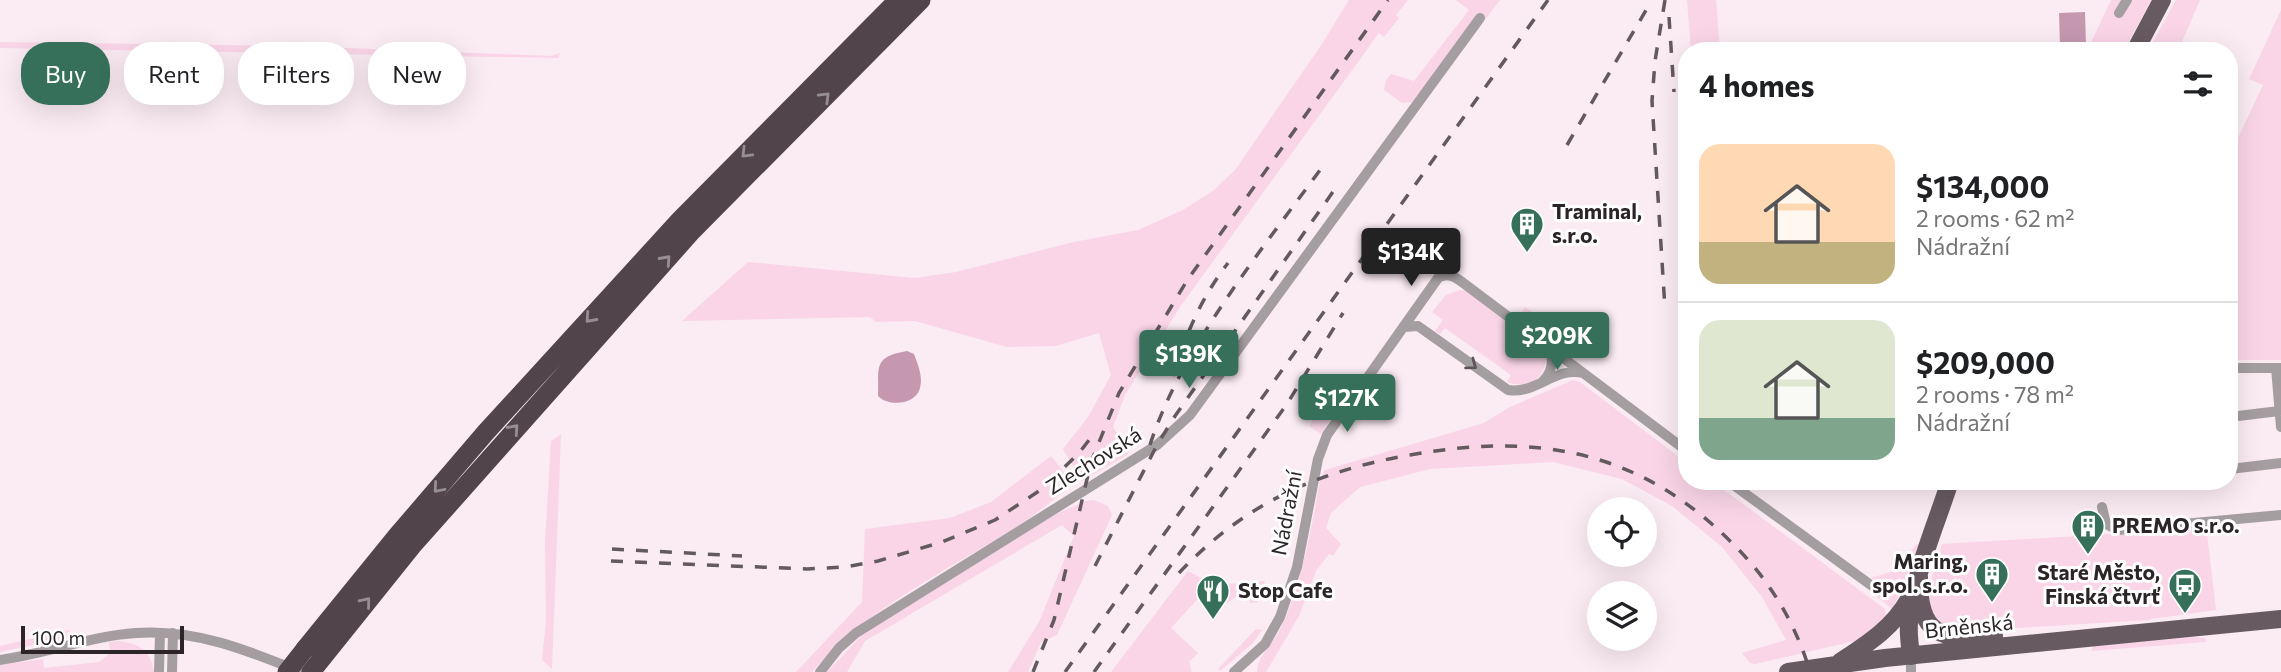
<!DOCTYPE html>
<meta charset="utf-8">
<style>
:root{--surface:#fff;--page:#f2f2f2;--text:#202124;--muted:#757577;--line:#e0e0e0;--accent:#36705a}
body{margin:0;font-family:Commissioner,sans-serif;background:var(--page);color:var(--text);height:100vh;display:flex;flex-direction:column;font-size:26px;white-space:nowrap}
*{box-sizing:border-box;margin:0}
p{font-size:23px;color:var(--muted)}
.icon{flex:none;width:38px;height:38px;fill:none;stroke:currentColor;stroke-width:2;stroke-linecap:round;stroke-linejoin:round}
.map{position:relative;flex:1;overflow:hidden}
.side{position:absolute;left:1678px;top:42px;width:560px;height:448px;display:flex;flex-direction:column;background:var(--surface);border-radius:28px;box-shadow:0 7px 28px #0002}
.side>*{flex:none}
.top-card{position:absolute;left:21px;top:42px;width:665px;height:63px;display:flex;gap:14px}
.tools{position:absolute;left:1587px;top:497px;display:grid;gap:14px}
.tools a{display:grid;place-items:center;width:70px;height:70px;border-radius:50%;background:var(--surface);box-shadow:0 7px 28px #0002;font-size:35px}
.scale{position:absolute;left:21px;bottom:18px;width:163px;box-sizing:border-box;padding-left:7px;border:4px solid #2b2528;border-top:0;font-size:19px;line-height:24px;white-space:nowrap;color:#2b2528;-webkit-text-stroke:5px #fdfdfd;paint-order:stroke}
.price{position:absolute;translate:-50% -60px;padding:0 16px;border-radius:7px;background:var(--accent);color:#fff;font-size:23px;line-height:46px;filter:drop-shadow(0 2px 4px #0008)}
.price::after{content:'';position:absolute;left:50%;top:42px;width:21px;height:16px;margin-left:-10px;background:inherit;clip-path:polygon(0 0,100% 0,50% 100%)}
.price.on{background:#222;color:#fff}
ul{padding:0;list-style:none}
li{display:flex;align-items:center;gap:21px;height:175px;padding:0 21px}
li+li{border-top:2px solid var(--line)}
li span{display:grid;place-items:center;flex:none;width:196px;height:140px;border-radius:21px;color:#555}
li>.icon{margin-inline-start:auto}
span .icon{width:84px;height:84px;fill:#fffc;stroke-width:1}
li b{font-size:30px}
h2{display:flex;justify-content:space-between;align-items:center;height:84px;padding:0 21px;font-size:30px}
.tag{padding:0 24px;border-radius:28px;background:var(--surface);box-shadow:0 7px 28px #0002;font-size:24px;line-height:63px}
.tag.on{background:var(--accent);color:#fff}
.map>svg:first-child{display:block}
.green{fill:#f9d5e7}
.water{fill:#c598af}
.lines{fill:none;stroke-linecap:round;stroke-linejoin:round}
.street{stroke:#a59ea1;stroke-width:10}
.primary{stroke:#675b61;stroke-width:18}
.highway{stroke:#51444a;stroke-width:19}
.rail{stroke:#635a5e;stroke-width:3.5;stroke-dasharray:12 12;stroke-linecap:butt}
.highway-bridge{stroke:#51444a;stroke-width:19}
.oneway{stroke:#968e92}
.oneway2{stroke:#5c5558}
.labels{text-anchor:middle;stroke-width:6;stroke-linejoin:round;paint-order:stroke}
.poi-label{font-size:21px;font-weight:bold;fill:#2b2528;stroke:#fdfdfd;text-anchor:start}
.street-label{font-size:21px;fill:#2b2528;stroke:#fdfdfd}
</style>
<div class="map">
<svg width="2281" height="672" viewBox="0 0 2281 672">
<rect width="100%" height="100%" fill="#fbebf3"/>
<path class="green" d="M1349 0H1408L1396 15 1399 18 1384 37 1379 33 1180 307 1125 395 1113 427 1116 432 1135 440 1127 455 1082 481 1063 449 1088 417 1111 375 1099 333 1056 346 1007 347 915 321 876 322 870 317 682 321 748 262 915 278 956 272 1074 242 1138 230 1183 210 1214 190 1235 170 1322 44Z
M1456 0H1500L1485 20 1479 16 1412 102 1402 103 1384 90 1386 80 1391 74 1414 81 1469 10Z
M1687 0H1716L1720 51H1691Z
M2111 0H2151L2124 51H2087Z
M2176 0H2200L2178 51H2148Z
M2281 10V360H2230V155L2263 85 2249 79Z
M0 42 296 46 551 56 560 53 558 58 0 48Z
M1459 290 1468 291 1546 350C1548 375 1533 391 1507 382L1511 375 1445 328 1440 334 1435 331 1443 320 1432 312 1446 295Z
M1525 307 1549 324 1545 330 1577 352 1572 358 1521 320 1520 316Z
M1573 380 1580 382 1687 463V481H1712L1885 609 1886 617 1865 636 1855 641 1755 664 1750 663 1742 653 1786 640 1762 597 1722 547 1672 506 1622 479 1553 462 1430 469 1360 487 1331 513 1326 528 1341 544 1333 556 1329 554 1316 571 1299 616 1266 672H1257C1257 656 1273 644 1280 630 1302 583 1311 531 1320 480L1325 470 1484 423 1508 408Z
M1334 390 1342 395 1335 413 1321 434 1309 426Z
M561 434 552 669 542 660 546 621 545 542 551 441Z
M1051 456 1067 476V489C1052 501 1036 514 1020 525 948 570 868 607 812 672H796L862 602 865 529 950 518 991 502Z
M1094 500 1108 506 1112 515 1057 635 1041 642 1028 672H1008L1039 622 1074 536 1062 525 865 641 847 672H827L863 634 1056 514 1086 501Z
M2206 525 2216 610 2151 619 2150 620 1966 631C1910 627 1932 577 1942 544L2143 532Z
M1917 544 1919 545 1892 611 1890 607 1876 596 1882 585 1871 578 1894 571Z
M1188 571 1214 585 1265 581 1258 602 1251 603 1244 592 1225 604 1209 591H1205L1171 628 1198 653 1189 662 1192 672H1111Z
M1256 629 1262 630 1252 644 1220 671 1218 669Z
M69 630 71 637 0 652V646Z
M2193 637 2205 638 2206 642 2091 651 2094 645Z
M117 641C137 642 152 651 154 672H0V665L43 659 44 668 99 662 110 653 109 642Z"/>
<path class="water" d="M2085 12 2086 45 2060 47 2059 13Z
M907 351 914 354C918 365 923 376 920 388 916 405 888 407 878 396 879 366 873 357 907 351Z"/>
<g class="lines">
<path class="street" d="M2119 13 2127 0
M1404 327 1418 326 1508 390C1535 395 1556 366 1583 373
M2230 368H2281
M2276 368 2281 427
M1543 381C1553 371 1554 358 1548 345
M2230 417 2279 411
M2230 469 2281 463
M1728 481 1879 591
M2102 507 2106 524 2118 530 2281 515
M1911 656V672
M0 660C46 654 90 636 136 633 196 629 247 650 301 672
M159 672 160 633
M172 672 173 633
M820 672 839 648 856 633 1157 445 1190 415 1480 18
M1234 672 1265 644 1280 617 1297 567 1318 459 1327 435 1438 278C1448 271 1457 278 1466 285L1687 451"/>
<path class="primary" d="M2135 51 2162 0
M1919 577C1918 636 1942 641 1994 636
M1911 656C1910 646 1908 634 1909 623 1913 577 1936 525 1950 481
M1840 662C1867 644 1893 628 1909 599
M1788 672 1885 658 2281 619"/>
<path class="highway" d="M305 649 396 537 486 432 680 220 898 0
M311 672 412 546 692 231 921 0"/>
<path class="rail" d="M1665 0 1655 61 1652 101 1665 309
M1669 17 1674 92
M1567 145 1652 0
M1173 376C1186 334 1201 298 1228 263
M1150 445C1181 348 1263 248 1323 166
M612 549 742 556
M611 561 807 569 845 567 878 561 942 542 995 520 1042 489 1079 453 1096 431
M1095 566 1157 445 1175 416 1335 189
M1179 573C1244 504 1317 471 1410 455 1538 432 1641 450 1735 546 1770 581 1796 624 1810 672
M1033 672 1054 620 1091 462 1119 393 1188 279 1388 0
M1065 672 1548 0
M1094 672 1287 404 1343 313"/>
<path class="highway-bridge" d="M287 672 305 649"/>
</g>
<defs><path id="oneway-chevron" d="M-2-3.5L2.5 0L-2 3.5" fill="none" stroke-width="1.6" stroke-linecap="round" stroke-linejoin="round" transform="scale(1.75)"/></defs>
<g class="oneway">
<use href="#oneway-chevron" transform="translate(825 97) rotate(-45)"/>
<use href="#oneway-chevron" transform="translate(746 153) rotate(135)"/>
<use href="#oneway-chevron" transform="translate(666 260) rotate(-48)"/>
<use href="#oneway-chevron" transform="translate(590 318) rotate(132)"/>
<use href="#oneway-chevron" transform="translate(514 429) rotate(-48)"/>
<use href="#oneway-chevron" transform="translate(438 488) rotate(131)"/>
<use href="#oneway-chevron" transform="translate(366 602) rotate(-51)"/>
</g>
<use class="oneway2" href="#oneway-chevron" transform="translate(1472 365) rotate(36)"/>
<defs>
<symbol id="building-pin" viewBox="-11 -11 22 30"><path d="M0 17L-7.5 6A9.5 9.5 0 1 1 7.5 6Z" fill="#36705a" stroke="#fdfdfd"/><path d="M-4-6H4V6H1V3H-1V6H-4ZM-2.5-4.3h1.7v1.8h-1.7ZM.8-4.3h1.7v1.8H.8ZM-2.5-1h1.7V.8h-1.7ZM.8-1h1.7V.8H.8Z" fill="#fff"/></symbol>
<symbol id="bus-pin" viewBox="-11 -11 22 30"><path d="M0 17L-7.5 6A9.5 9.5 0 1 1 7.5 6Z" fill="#36705a" stroke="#fdfdfd"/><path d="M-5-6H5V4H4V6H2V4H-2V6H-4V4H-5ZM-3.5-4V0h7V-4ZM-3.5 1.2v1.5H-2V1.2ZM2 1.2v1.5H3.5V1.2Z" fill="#fff"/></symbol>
<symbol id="restaurant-pin" viewBox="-11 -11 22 30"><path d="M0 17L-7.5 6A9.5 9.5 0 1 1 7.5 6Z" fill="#36705a" stroke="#fdfdfd"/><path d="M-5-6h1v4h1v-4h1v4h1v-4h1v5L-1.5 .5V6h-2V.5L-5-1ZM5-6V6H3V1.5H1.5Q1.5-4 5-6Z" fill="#fff"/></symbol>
</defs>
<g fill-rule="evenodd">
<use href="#building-pin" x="1508" y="205" width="38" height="52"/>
<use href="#building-pin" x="2069" y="507" width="38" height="52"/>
<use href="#building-pin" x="1973" y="555" width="38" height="52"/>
<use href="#bus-pin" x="2166" y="566" width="38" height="52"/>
<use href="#restaurant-pin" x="1194" y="572" width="38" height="52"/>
</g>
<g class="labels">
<g class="poi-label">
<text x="1552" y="219">Traminal,<tspan x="1552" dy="24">s.r.o.</tspan></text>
<text x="2112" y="533">PREMO s.r.o.</text>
<text x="1968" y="569" text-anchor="end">Maring,<tspan x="1968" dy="24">spol. s.r.o.</tspan></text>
<text x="2160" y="580" text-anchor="end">Staré Město,<tspan x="2160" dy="24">Finská čtvrť</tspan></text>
<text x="1238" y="598">Stop Cafe</text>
</g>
<g class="street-label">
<text transform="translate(1094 461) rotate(-32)" y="7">Zlechovská</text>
<text transform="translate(1287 513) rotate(-79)" y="7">Nádražní</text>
<text transform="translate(1969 627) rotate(-6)" y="7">Brněnská</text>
</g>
</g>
</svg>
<div class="tools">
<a><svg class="icon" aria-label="locate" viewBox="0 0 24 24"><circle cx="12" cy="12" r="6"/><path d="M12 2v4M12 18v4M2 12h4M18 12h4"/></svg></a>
<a><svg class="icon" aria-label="layers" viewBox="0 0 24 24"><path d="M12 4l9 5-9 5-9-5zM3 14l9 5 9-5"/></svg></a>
</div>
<div class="scale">100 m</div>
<b class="price on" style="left:1411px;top:288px">$134K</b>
<b class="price" style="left:1557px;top:372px">$209K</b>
<b class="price" style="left:1189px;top:390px">$139K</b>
<b class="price" style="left:1347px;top:434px">$127K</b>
<div class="top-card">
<a class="tag on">Buy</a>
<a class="tag">Rent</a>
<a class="tag">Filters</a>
<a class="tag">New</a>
</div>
<section class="side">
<h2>4 homes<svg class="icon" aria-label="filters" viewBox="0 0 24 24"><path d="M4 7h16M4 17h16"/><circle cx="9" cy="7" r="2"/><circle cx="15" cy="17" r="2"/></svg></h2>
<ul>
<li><span style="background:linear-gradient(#ffd9b3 70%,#c2b280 0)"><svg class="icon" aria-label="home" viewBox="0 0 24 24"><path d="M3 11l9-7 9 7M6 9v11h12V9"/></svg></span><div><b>$134,000</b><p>2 rooms · 62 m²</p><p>Nádražní</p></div></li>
<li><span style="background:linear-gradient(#dfe7d0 70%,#7fa58c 0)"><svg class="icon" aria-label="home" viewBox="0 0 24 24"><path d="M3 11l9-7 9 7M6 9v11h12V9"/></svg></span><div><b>$209,000</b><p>2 rooms · 78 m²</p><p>Nádražní</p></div></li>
</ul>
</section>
</div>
